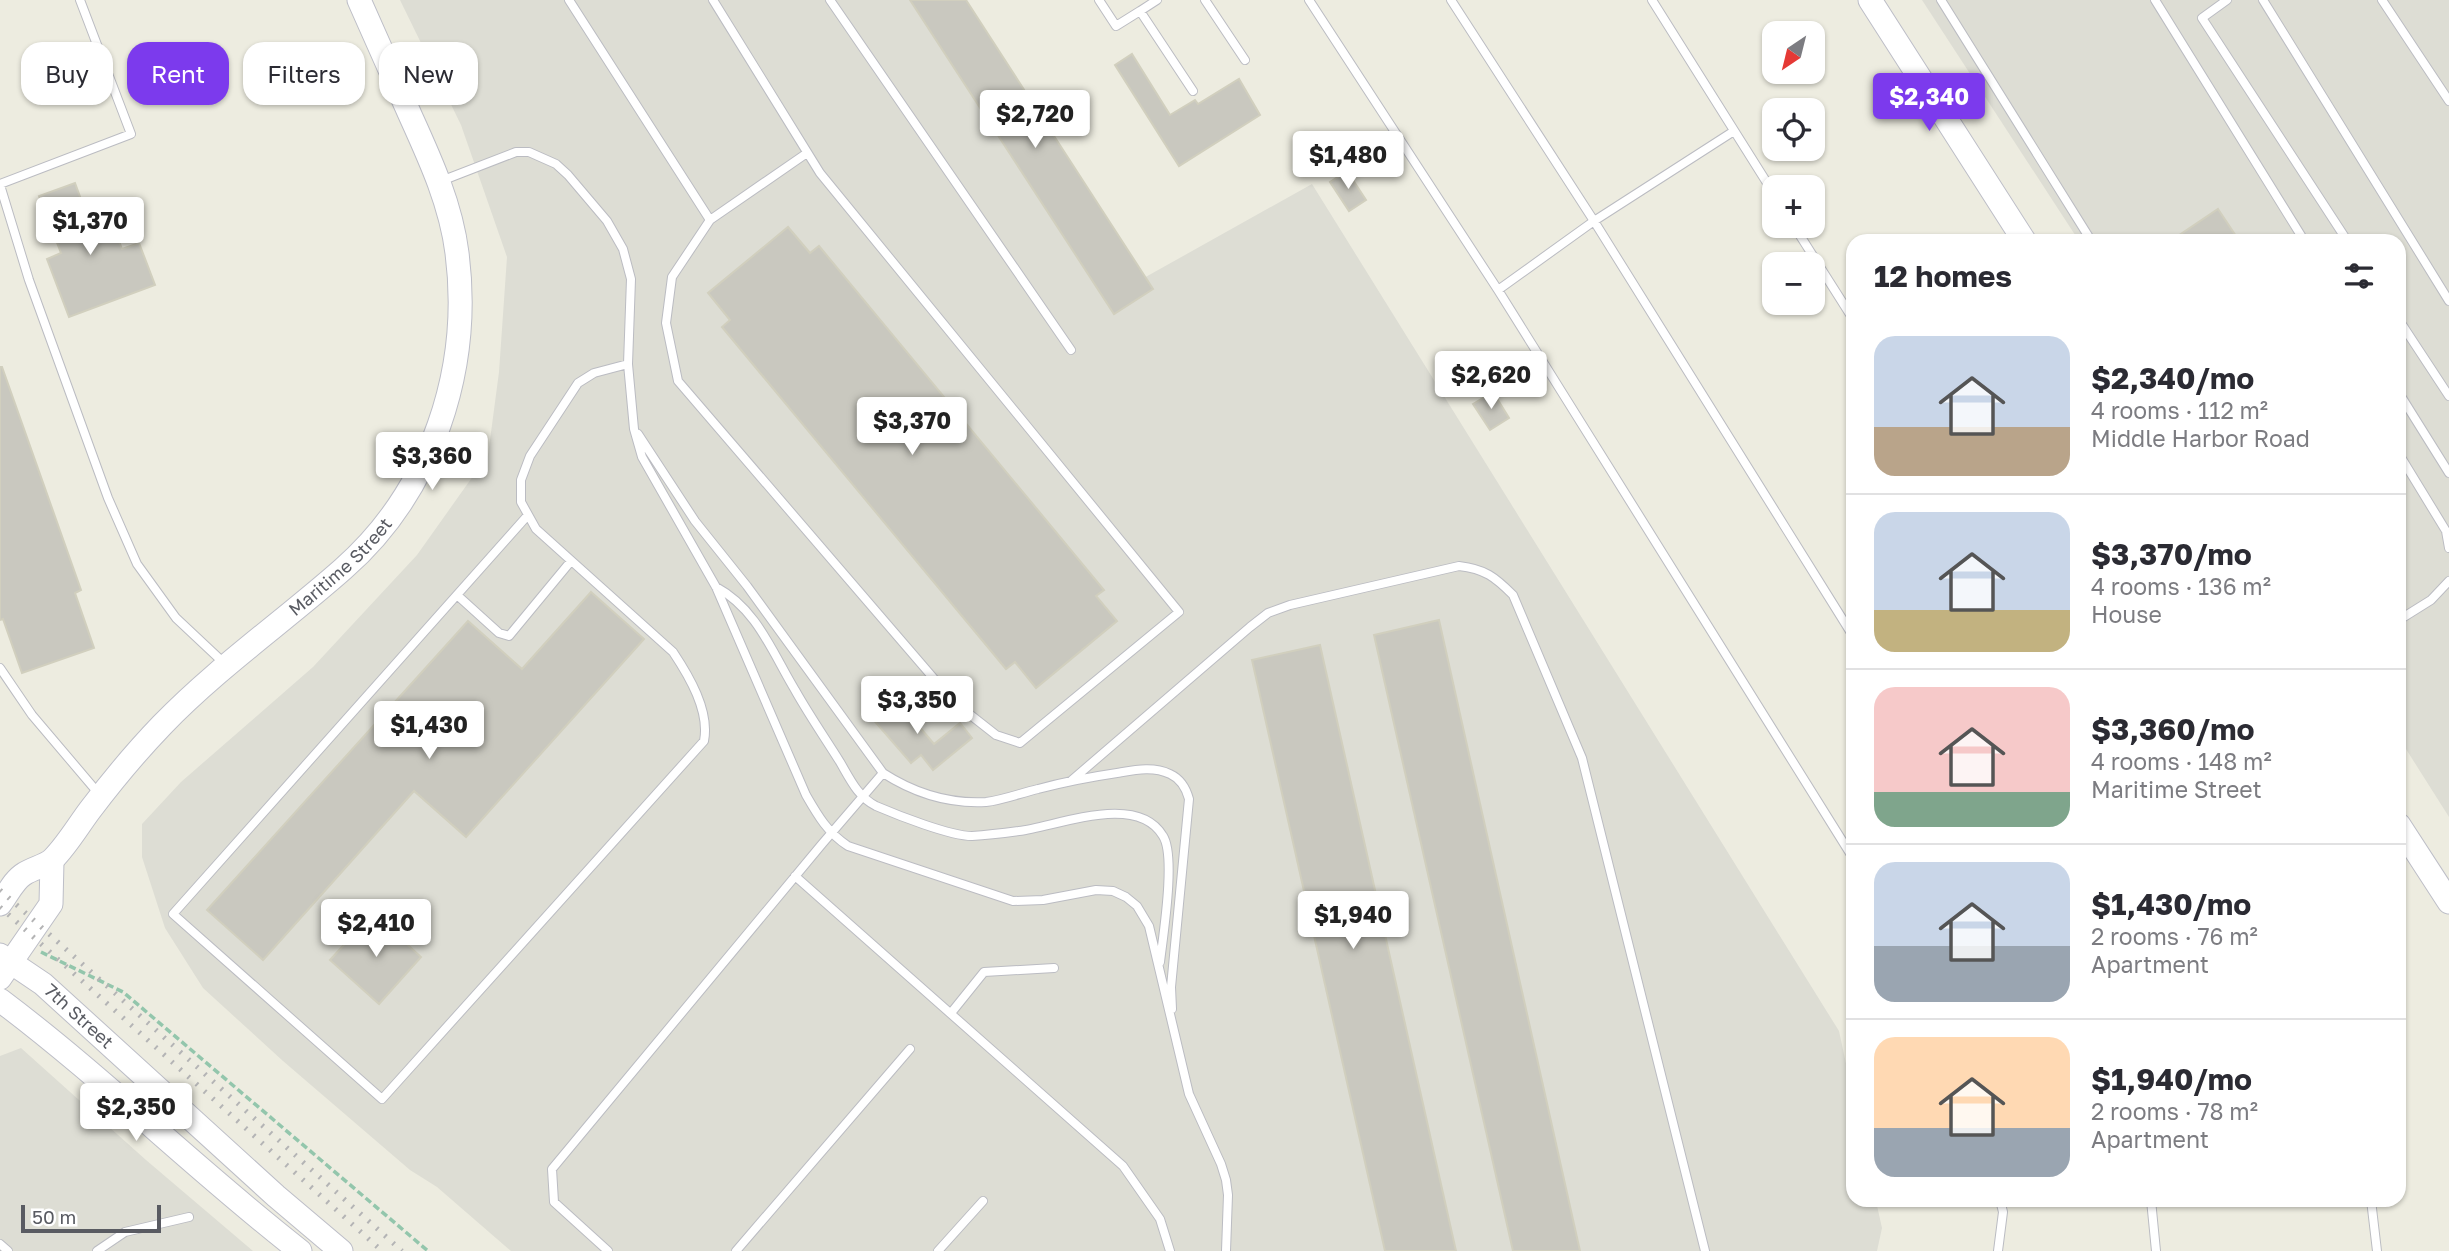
<!DOCTYPE html>
<meta charset="utf-8">
<style>
:root{--surface:#fff;--page:#f2f2f3;--text:#2b2b33;--muted:#7c7c81;--line:#e1e1e2;--accent:#7c3aed}
body{margin:0;font-family:"Golos Text",sans-serif;background:var(--page);color:var(--text);height:100vh;display:flex;flex-direction:column;font-size:26px;white-space:nowrap}
*{box-sizing:border-box;margin:0}
p{font-size:23px;color:var(--muted)}
.icon{flex:none;width:38px;height:38px;fill:none;stroke:currentColor;stroke-width:2;stroke-linecap:round;stroke-linejoin:round}
.map{position:relative;flex:1;overflow:hidden}
.side{position:absolute;left:1846px;top:234px;width:560px;height:973px;display:flex;flex-direction:column;background:var(--surface);border-radius:21px;box-shadow:0 2px 5px #0004}
.side>*{flex:none}
.banner{position:absolute;left:21px;top:42px;width:665px;height:63px;display:flex;gap:14px}
.needle{width:46px;rotate:215deg}
.buttons{position:absolute;left:1762px;top:21px;display:grid;gap:14px}
.buttons a{display:grid;place-items:center;width:63px;height:63px;border-radius:14px;background:var(--surface);box-shadow:0 2px 5px #0004;font-size:35px}
.scale{position:absolute;left:21px;bottom:18px;width:140px;box-sizing:border-box;padding-left:7px;border:4px solid #595b62;border-top:0;font-size:19px;line-height:24px;white-space:nowrap;color:#595b62;-webkit-text-stroke:5px #fff;paint-order:stroke}
.price{position:absolute;translate:-50% -60px;padding:0 16px;border-radius:7px;background:#fff;color:#222;font-size:23px;line-height:46px;filter:drop-shadow(0 2px 4px #0008)}
.price::after{content:'';position:absolute;left:50%;top:42px;width:21px;height:16px;margin-left:-10px;background:inherit;clip-path:polygon(0 0,100% 0,50% 100%)}
.price.current{background:var(--accent);color:#fff}
ul{padding:0;list-style:none}
li{display:flex;align-items:center;gap:21px;height:175px;padding:0 28px}
li+li{border-top:2px solid var(--line)}
li span{display:grid;place-items:center;flex:none;width:196px;height:140px;border-radius:21px;color:#555}
li>.icon{margin-inline-start:auto}
span .icon{width:84px;height:84px;fill:#fffc;stroke-width:1}
li b{font-size:30px}
h2{display:flex;justify-content:space-between;align-items:center;height:84px;padding:0 28px;font-size:30px}
.pill{padding:0 24px;border-radius:21px;background:var(--surface);box-shadow:0 2px 5px #0004;font-size:24px;line-height:63px}
.pill.current{background:var(--accent);color:#fff}
.map>svg:first-child{display:block}
.industrial{fill:#ddddd4}
.building{fill:#c9c8bf;stroke:#d1cfbe;stroke-width:2}
.lines{fill:none;stroke-linecap:round;stroke-linejoin:round}
.lane-casing{stroke:#bbbcc2;stroke-width:10}
.secondary-casing{stroke:#bdbec7;stroke-width:25}
.path{stroke:#93c6ac;stroke-width:3.5;stroke-dasharray:7 3.5;stroke-linecap:butt}
.lane{stroke:#fff;stroke-width:8}
.secondary{stroke:#fff;stroke-width:23}
.rail{stroke:#b4b4b5;stroke-width:5;stroke-dasharray:2 9;stroke-linecap:butt}
.labels{text-anchor:middle;stroke-width:5;stroke-linejoin:round;paint-order:stroke}
.street-label{font-size:18px;fill:#595b62;stroke:#fff}
</style>
<div class="map">
<svg width="2449" height="1251" viewBox="0 0 2449 1251">
<rect width="100%" height="100%" fill="#edece0"/>
<path class="industrial" d="M400 0H963L1142 279 1312 184 1839 1031 1853 1096V1200L1876 1201 1882 1228 1877 1251H511L437 1187 410 1170 283 1061 203 988 165 928 142 857V824L181 782 313 667 417 555 488 455 499 372 507 257 461 125Z
M1922 0H2449V817L2399 738V242L2079 241Z
M21 1048 146 1160 253 1251H0V1056Z"/>
<path class="building" d="M910 0H966L1153 289 1114 314Z
M1132 54 1170 115 1195 100 1198 104 1239 79 1260 115 1179 166 1115 65Z
M1347 171 1366 200 1349 211 1330 182Z
M75 183 96 240 116 233 122 249 139 243 155 285 69 317 47 259 61 253 39 196Z
M2218 209 2240 242H2169Z
M788 227 810 253 819 246 1104 590 1096 596 1117 621 1036 688 1015 662 1006 669 722 327 730 320 708 293Z
M0 367H2L81 590 75 593 94 648 22 673 3 619 0 620Z
M1493 392 1509 418 1490 430 1473 404Z
M591 592 644 639 466 837 414 791 263 960 207 910 468 621 522 669Z
M1439 620 1580 1251H1513L1374 635Z
M1320 645 1456 1251H1385L1252 660Z
M894 697 934 744 960 723 972 738 933 770 921 755 911 763 870 716Z
M373 913 421 957 379 1004 330 960Z"/>
<g class="lines">
<defs>
<path id="lane" d="M569 0 710 220 807 153
M830 0 1071 350
M1099 0 1116 26 1140 11 1193 91
M1205 0 1245 60
M1309 0 1498 290 1853 858
M1451 0 1594 221 1853 636
M1652 0 1774 194
M1941 0 2092 242
M2155 0 2305 242
M2227 0 2202 18 2348 242
M2263 0 2449 301
M2382 0 2449 101
M1140 11 1157 0
M441 181 516 152H529L556 164 568 175 607 221 623 249 631 279 628 364 634 429 642 457 716 587 806 795C818 816 828 833 848 846L1013 901 1043 900 1096 890 1113 891 1126 897 1137 906 1149 926 1189 1094 1221 1164 1226 1180 1228 1195 1226 1251
M0 184 131 134 80 0
M0 185 29 280 108 498 137 564 176 618 225 664
M710 220 672 277 666 323 678 381 954 702 996 735 1020 743 1179 612 820 173 713 0
M1794 226 1853 319
M1498 290 1594 221 1734 131
M2399 320 2449 396
M2399 393 2449 473
M638 434 695 521 747 586 883 773C914 793 949 804 986 802 1003 800 1021 793 1038 789 1064 782 1090 777 1117 773 1135 770 1153 766 1170 774 1181 779 1186 788 1189 799L1171 987 1172 1009
M2399 454 2446 531 2449 548
M528 515 173 914 382 1099 704 741C710 711 689 676 673 652L536 529 521 502V480L530 456 578 383 594 373 628 364
M716 587C757 609 772 652 795 690 809 715 825 738 840 762 850 779 858 797 876 806 897 815 950 836 972 836 987 835 1004 833 1019 831 1058 826 1137 792 1163 836 1176 856 1163 936 1160 962
M457 595 499 633 509 636 571 561
M2399 620 2431 600 2449 581
M0 668 32 715 99 794
M1072 780 1250 627 1268 613 1290 605 1459 566C1485 569 1495 577 1513 595L1582 758 1705 1251
M795 876 1123 1166 1160 1219 1170 1251
M951 1013 984 972 1054 968
M2151 1200 2156 1251
M2371 1200 2377 1251
M0 1244 8 1251
M97 1251 125 1232 189 1217
M608 1251 554 1202 552 1169 822 844 883 773
M736 1251 910 1049
M938 1251 983 1201
M1998 1251 2003 1212 2000 1200"/>
<g id="secondary">
<path d="M1870 0 2025 242"/>
<path d="M2399 825 2449 902"/>
<path id="s1" d="M0 904C7 895 14 880 24 874 33 868 46 866 53 859 67 845 78 826 90 810 112 781 136 752 162 725 217 668 283 622 343 569 432 491 472 369 457 253 451 205 431 161 411 117 394 78 376 39 359 0"/>
<path id="s2" d="M0 955 43 984 276 1196 341 1251"/>
<path d="M0 978 51 904 52 861"/>
<path d="M0 1000C104 1078 197 1171 300 1251"/>
</g>
</defs>
<use href="#lane" class="lane-casing"/>
<use href="#secondary" class="secondary-casing"/>
<path class="path" d="M41 952 123 992 428 1251"/>
<use href="#lane" class="lane"/>
<use href="#secondary" class="secondary"/>
<path class="rail" d="M0 890 402 1251
M0 907 382 1251"/>
</g>
<g class="labels">
<g class="street-label">
<text dy="6" stroke="none"><textPath href="#s1" startOffset="483">Maritime Street</textPath></text>
<text dy="6" stroke="none"><textPath href="#s2" startOffset="100">7th Street</textPath></text>
</g>
</g>
</svg>
<div class="buttons">
<a><svg class="needle" viewBox="-14 -14 28 28"><path d="M0-13l5 13h-10z" fill="#e53935"/><path d="M0 13l5-13h-10z" fill="#7c7c81"/></svg></a>
<a><svg class="icon" aria-label="locate" viewBox="0 0 24 24"><circle cx="12" cy="12" r="6"/><path d="M12 2v4M12 18v4M2 12h4M18 12h4"/></svg></a>
<a>+</a>
<a>−</a>
</div>
<div class="scale">50 m</div>
<b class="price current" style="left:1929px;top:133px">$2,340</b>
<b class="price" style="left:1035px;top:150px">$2,720</b>
<b class="price" style="left:1348px;top:191px">$1,480</b>
<b class="price" style="left:90px;top:257px">$1,370</b>
<b class="price" style="left:1491px;top:411px">$2,620</b>
<b class="price" style="left:912px;top:457px">$3,370</b>
<b class="price" style="left:432px;top:492px">$3,360</b>
<b class="price" style="left:917px;top:736px">$3,350</b>
<b class="price" style="left:429px;top:761px">$1,430</b>
<b class="price" style="left:1353px;top:951px">$1,940</b>
<b class="price" style="left:376px;top:959px">$2,410</b>
<b class="price" style="left:136px;top:1143px">$2,350</b>
<div class="banner">
<a class="pill">Buy</a>
<a class="pill current">Rent</a>
<a class="pill">Filters</a>
<a class="pill">New</a>
</div>
<section class="side">
<h2>12 homes<svg class="icon" aria-label="filters" viewBox="0 0 24 24"><path d="M4 7h16M4 17h16"/><circle cx="9" cy="7" r="2"/><circle cx="15" cy="17" r="2"/></svg></h2>
<ul>
<li><span style="background:linear-gradient(#c9d6e8 65%,#b9a48a 0)"><svg class="icon" aria-label="home" viewBox="0 0 24 24"><path d="M3 11l9-7 9 7M6 9v11h12V9"/></svg></span><div><b>$2,340/mo</b><p>4 rooms · 112 m²</p><p>Middle Harbor Road</p></div></li>
<li><span style="background:linear-gradient(#c9d6e8 70%,#c2b280 0)"><svg class="icon" aria-label="home" viewBox="0 0 24 24"><path d="M3 11l9-7 9 7M6 9v11h12V9"/></svg></span><div><b>$3,370/mo</b><p>4 rooms · 136 m²</p><p>House</p></div></li>
<li><span style="background:linear-gradient(#f6c9c9 75%,#7fa58c 0)"><svg class="icon" aria-label="home" viewBox="0 0 24 24"><path d="M3 11l9-7 9 7M6 9v11h12V9"/></svg></span><div><b>$3,360/mo</b><p>4 rooms · 148 m²</p><p>Maritime Street</p></div></li>
<li><span style="background:linear-gradient(#c9d6e8 60%,#9aa5b1 0)"><svg class="icon" aria-label="home" viewBox="0 0 24 24"><path d="M3 11l9-7 9 7M6 9v11h12V9"/></svg></span><div><b>$1,430/mo</b><p>2 rooms · 76 m²</p><p>Apartment</p></div></li>
<li><span style="background:linear-gradient(#ffd9b3 65%,#9aa5b1 0)"><svg class="icon" aria-label="home" viewBox="0 0 24 24"><path d="M3 11l9-7 9 7M6 9v11h12V9"/></svg></span><div><b>$1,940/mo</b><p>2 rooms · 78 m²</p><p>Apartment</p></div></li>
</ul>
</section>
</div>
